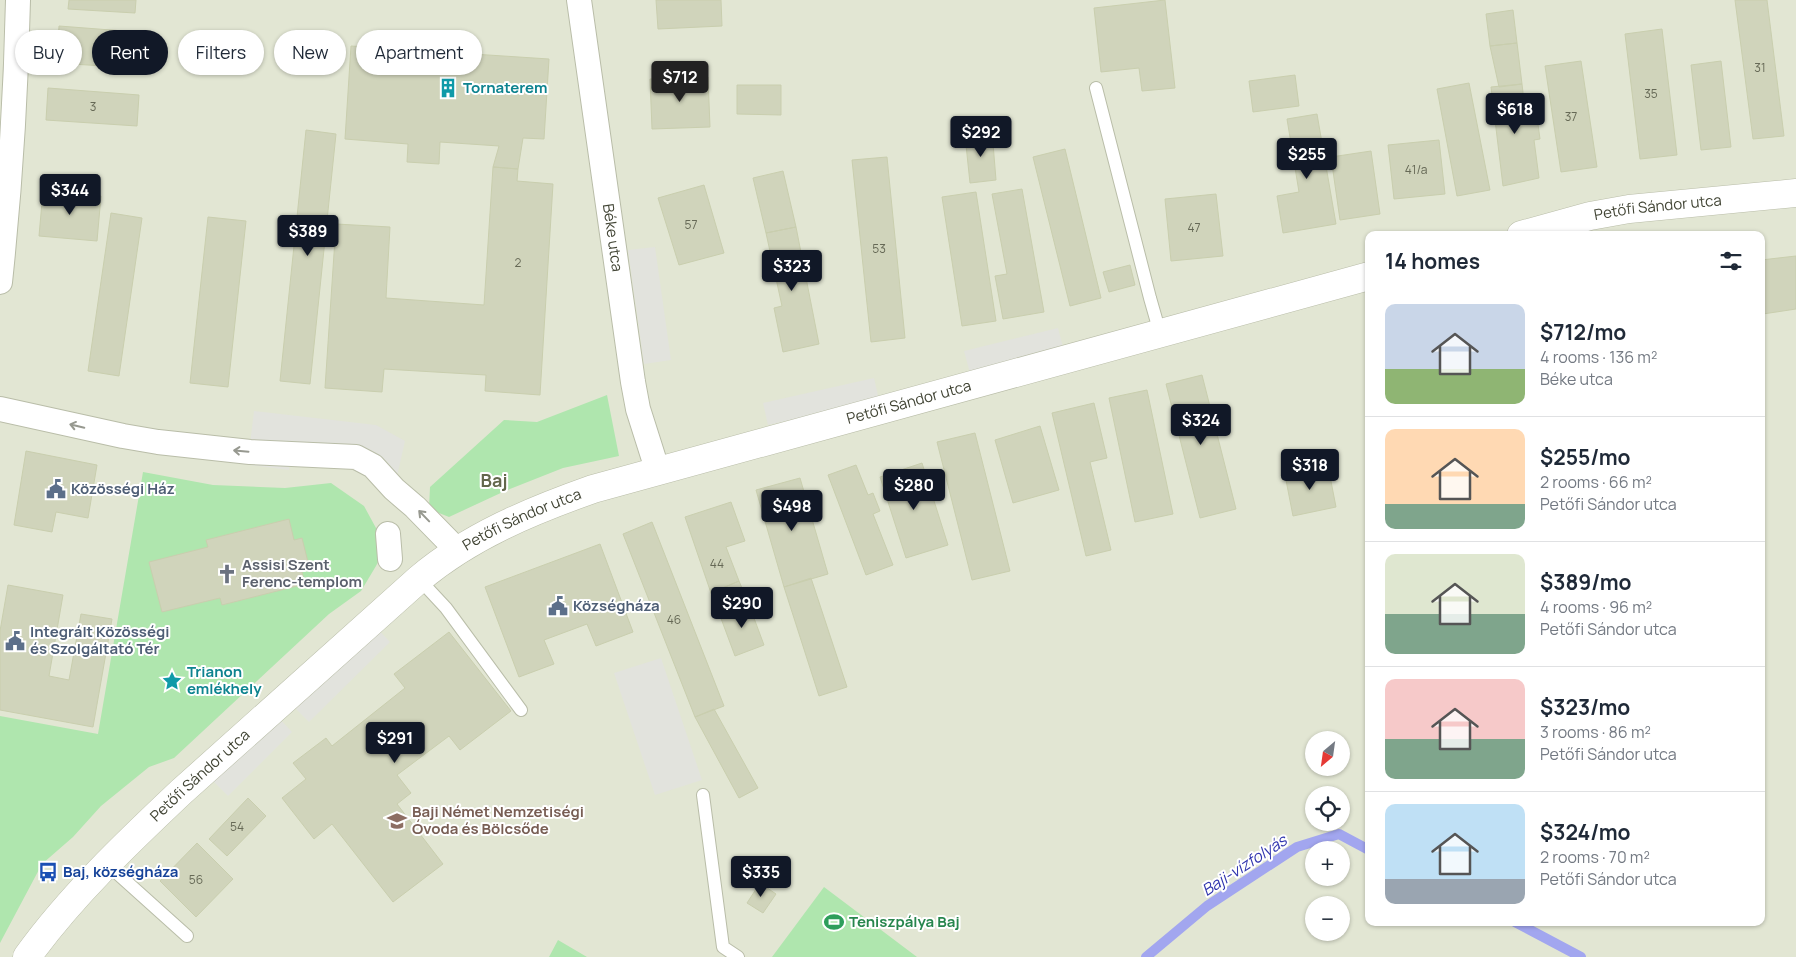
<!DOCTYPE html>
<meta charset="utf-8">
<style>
:root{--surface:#fff;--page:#f2f2f3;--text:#1f2937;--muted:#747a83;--line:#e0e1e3;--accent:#111827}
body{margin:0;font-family:Manrope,sans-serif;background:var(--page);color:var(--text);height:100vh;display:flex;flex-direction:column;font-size:19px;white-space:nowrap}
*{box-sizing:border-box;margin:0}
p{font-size:16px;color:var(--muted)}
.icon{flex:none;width:28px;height:28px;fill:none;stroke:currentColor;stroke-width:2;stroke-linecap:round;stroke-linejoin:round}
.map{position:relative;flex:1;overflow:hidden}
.drawer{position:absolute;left:1365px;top:231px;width:400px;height:695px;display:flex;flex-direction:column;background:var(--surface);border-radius:10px;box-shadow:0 1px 4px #0004}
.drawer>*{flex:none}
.top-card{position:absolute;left:15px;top:30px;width:475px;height:45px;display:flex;gap:10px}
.needle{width:32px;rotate:209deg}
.tools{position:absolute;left:1305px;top:731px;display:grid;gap:10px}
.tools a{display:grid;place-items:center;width:45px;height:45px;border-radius:50%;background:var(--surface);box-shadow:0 1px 4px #0004;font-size:25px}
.price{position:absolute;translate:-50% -42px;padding:0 11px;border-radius:5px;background:var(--accent);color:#fff;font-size:16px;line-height:32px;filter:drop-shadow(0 1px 2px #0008)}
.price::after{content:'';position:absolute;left:50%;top:30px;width:15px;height:11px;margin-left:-8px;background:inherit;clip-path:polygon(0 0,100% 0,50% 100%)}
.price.current{background:#222;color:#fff}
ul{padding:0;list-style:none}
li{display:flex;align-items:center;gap:15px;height:125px;padding:0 20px}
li+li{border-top:1px solid var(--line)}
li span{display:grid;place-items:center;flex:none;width:140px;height:100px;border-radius:10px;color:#555}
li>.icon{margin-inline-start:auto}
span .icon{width:60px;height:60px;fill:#fffc;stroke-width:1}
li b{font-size:21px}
h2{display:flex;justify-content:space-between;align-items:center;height:60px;padding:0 20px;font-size:21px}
.tag{padding:0 18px;border-radius:22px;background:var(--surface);box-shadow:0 1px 4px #0004;font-size:18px;line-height:45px}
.tag.current{background:var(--accent);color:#fff}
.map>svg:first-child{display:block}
.residential{fill:#e2e6d3;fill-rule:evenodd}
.green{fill:#afe6ae}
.parking{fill:#e2e3dd}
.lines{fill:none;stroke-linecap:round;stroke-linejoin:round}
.stream{stroke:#a2a6ef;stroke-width:10}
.building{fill:#d0d4bb;stroke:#c9ceae}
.service-casing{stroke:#b9bda8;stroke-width:14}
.minor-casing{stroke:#b9bda8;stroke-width:26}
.tertiary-casing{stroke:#b9bda8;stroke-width:29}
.service{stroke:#fff;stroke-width:12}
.minor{stroke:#fff;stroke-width:24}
.tertiary{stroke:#fff;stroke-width:28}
.oneway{stroke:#979990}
.labels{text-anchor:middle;stroke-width:4;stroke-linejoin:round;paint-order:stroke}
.number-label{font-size:12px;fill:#666956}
.culture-label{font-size:15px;font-weight:bold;fill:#0d838f;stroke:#fff;text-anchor:start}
.street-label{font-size:15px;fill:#424535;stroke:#fff}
.service-label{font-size:15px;font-weight:bold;fill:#4e5e75;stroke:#fff;text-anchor:start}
.worship-label{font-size:15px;font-weight:bold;fill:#5b616d;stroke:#fff;text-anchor:start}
.education-label{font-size:15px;font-weight:bold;fill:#785e54;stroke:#fff;text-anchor:start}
.transit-label{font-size:15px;font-weight:bold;fill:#164399;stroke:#fff;text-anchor:start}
.leisure-label{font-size:15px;font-weight:bold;fill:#27864d;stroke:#fff;text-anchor:start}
.water-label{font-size:16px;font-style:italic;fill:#3035ae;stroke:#fff}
.quarter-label{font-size:18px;font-weight:bold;fill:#63674c;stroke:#fff}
</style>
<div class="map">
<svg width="1796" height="957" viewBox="0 0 1796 957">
<rect width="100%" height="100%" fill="#eff2e5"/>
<path class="residential" d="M0 0H1796V957H0ZM1369 235H1761V922H1369ZM1314 740H1341V768H1314ZM1314 795H1341V822H1314ZM1314 850H1341V878H1314ZM1314 905H1341V932H1314Z"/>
<path class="green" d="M607 395 619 456 563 468 505 491 449 517 429 509 430 487 504 420 537 422Z
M143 472 213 485 285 488 331 483 364 506 376 528 381 556 376 566 361 591 329 614 174 758 149 767 101 806 73 837 42 864 0 943V716L98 734Z
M824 887 917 957H772Z
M558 940 587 957H549Z"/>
<path class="parking" d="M655 247 671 360 644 364 628 250Z
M1058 328 1064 351 970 373 964 351Z
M874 378 879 400 768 425 763 403Z
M254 411 376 425 405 441 394 489 383 475 290 455 289 470 121 448 123 436 249 452Z
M374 625 390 642 309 722 292 705Z
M661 658 702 780 655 795 614 673Z
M278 717 292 732 228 796 213 781Z"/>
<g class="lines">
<path class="stream" d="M1515 922 1581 957
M1146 957 1207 906 1297 847 1339 834 1369 850"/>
</g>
<path class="building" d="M69 0H136L135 13 68 9Z
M656 0H721L722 26 658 29Z
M1165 0 1175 88 1142 91 1139 68 1101 72 1094 8Z
M1735 0H1767L1784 136 1753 139Z
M1513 10 1517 43 1490 46 1486 14Z
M59 26 137 32 134 68 57 63Z
M1662 29 1677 155 1640 159 1625 34Z
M1517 43 1522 84 1499 87 1490 46Z
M351 46 549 59 544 139 523 138 518 169 493 167 499 146 440 142 439 164 407 162 408 144 345 139Z
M1581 61 1597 167 1561 172 1545 66Z
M1721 61 1731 147 1701 150 1691 65Z
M1295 75 1299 106 1253 112 1249 81Z
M708 77 710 127 652 129 650 79Z
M1469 83 1490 190 1457 196 1437 89Z
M1522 84 1526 118 1537 117 1540 139 1534 140 1539 178 1503 186 1491 87Z
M737 85H781V115L737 114Z
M48 88 139 95 137 126 46 120Z
M1317 114 1336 224 1283 233 1277 196 1299 192 1287 119Z
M306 130 336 134 310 384 280 381Z
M992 131 996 180 970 183 966 145 974 144 972 133Z
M1439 140 1445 194 1394 199 1388 145Z
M1065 149 1101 298 1070 306 1033 157Z
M1371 151 1380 214 1340 220 1331 157Z
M887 157 905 338 871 342 852 160Z
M493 167 518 169 517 181 553 184 540 395 485 391 486 375 384 369 382 392 325 388 336 224 390 227 386 298 484 305Z
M783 171 796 227 766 233 753 178Z
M704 185 724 253 679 265 658 198Z
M1022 189 1044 312 1003 319 995 276 1007 274 992 194Z
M43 191 101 196 97 241 39 236Z
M976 192 996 321 962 326 942 197Z
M1216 194 1223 256 1171 261 1165 199Z
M111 213 142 218 119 376 88 371Z
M208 217 246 221 228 387 190 383Z
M796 227 819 344 783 352 774 308 782 306 766 233Z
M1796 256V309L1763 314 1761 301V260Z
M1130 265 1135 285 1109 292 1103 272Z
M1202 375 1236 509 1200 518 1166 384Z
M1147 390 1173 514 1135 522 1109 398Z
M1094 403 1107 458 1090 462 1111 550 1086 556 1052 413Z
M1040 426 1059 490 1013 503 995 440Z
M975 433 1010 571 972 580 937 442Z
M26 451 97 465 88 518 56 512 52 532 14 525Z
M922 463 948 545 906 558 880 477Z
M856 465 868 495 873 493 880 511 873 514 893 565 866 575 828 475Z
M1328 466 1336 507 1293 516 1285 475Z
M800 478 828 574 784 587 756 490Z
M731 502 745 541 726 547 739 581 711 593 685 517Z
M289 519 294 540 302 538 308 562 300 564 305 584 222 605 220 598 162 612 149 562 208 547 206 540Z
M652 522 724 706 695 717 623 534Z
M600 544 633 632 596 646 587 624 544 640 554 664 519 677 485 587Z
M811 578 847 687 819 696 784 587Z
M739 581 748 602 719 613 711 593Z
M8 585 63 595 49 676 69 680 81 614 112 619 93 727 0 710V631Z
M748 602 764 645 735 656 719 613Z
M449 632 511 711 460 750 449 736 397 775 411 793 397 804 443 864 393 902 332 824 314 839 282 798 306 779 293 763 326 738 332 746 405 688 394 674Z
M714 709 758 788 739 798 695 717Z
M248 798 266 816 227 856 209 839Z
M197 843 233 879 196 917 160 881Z
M760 883 776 894 763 913 747 903Z"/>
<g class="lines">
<defs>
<path id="service" d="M1096 88 1150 298 1160 333
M419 579 446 608 521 710
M703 795 723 947 738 957
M108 865 187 936"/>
<g id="minor">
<path id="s1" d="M579 0 633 382 638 409 658 472"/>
<path d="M0 282C10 188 16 95 18 0"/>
<path d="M0 409 123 436 158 442 250 452 356 457 373 466 394 489 415 507 458 551"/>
<path d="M388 534 390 559"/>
</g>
<g id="tertiary">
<path id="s2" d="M1521 235 1590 216 1629 209 1796 193"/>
<path id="s3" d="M27 957C70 897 128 842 181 792L419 579C470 536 531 511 593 489L1369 276"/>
</g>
</defs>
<use href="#service" class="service-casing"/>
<use href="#minor" class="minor-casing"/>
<use href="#tertiary" class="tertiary-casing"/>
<use href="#service" class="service"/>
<use href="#minor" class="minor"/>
<use href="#tertiary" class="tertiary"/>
</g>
<defs><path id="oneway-shaft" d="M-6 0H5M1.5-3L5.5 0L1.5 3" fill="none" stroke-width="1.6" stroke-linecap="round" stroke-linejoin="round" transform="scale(1.25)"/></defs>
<g class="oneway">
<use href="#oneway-shaft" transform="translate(77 426) rotate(-167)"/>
<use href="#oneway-shaft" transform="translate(241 451) rotate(-175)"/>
<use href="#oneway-shaft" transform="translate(424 516) rotate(-134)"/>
</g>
<defs>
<symbol id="building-bare" viewBox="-9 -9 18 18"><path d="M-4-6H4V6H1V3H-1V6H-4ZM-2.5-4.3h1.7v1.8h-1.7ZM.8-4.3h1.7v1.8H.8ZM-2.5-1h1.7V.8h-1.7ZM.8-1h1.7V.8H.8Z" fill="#0f9aa8" stroke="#fff" stroke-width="2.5" paint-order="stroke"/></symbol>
<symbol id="civic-bare" viewBox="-9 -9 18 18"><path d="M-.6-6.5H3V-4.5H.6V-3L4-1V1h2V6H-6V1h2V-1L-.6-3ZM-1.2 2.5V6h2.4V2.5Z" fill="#5c6f8a" stroke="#fff" stroke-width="2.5" paint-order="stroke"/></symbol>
<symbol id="church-bare" viewBox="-9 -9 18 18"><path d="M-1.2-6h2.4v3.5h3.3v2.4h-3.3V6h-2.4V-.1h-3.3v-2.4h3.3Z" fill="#6b7280" stroke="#fff" stroke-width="2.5" paint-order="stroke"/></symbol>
<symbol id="sight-bare" viewBox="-9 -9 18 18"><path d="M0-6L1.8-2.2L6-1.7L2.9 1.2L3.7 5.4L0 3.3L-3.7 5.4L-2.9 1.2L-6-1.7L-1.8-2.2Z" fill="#0f9aa8" stroke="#fff" stroke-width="2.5" paint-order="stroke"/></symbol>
<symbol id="school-bare" viewBox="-9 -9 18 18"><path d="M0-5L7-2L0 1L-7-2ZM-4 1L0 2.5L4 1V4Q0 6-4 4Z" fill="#8d6e63" stroke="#fff" stroke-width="2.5" paint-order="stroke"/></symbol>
<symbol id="bus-bare" viewBox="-9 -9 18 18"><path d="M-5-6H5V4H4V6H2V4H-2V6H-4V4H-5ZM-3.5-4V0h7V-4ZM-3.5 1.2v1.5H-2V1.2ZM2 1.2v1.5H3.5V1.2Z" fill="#1a4fb4" stroke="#fff" stroke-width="2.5" paint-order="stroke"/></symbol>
<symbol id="stadium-bare" viewBox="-9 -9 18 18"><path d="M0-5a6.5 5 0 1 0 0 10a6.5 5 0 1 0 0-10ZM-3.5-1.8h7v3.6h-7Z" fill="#2e9e5b" stroke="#fff" stroke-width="2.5" paint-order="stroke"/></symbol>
</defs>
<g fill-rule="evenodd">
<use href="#building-bare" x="434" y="74" width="28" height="28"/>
<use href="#civic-bare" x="42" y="475" width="28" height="28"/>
<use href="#church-bare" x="213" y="560" width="28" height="28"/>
<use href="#civic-bare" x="544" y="592" width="28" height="28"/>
<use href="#civic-bare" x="1" y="627" width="28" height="28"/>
<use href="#sight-bare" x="158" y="667" width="28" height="28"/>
<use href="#school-bare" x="383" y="807" width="28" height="28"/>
<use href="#bus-bare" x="34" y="858" width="28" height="28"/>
<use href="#stadium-bare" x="820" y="908" width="28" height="28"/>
</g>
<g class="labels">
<g class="number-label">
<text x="1760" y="72">31</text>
<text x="1651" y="98">35</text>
<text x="93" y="111">3</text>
<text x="1571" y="121">37</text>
<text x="1416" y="174">41/a</text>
<text x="691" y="229">57</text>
<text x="1194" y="232">47</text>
<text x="879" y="253">53</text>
<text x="518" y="267">2</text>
<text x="717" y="568">44</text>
<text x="674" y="624">46</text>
<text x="237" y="831">54</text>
<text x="196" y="884">56</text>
</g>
<g class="culture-label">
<text x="463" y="93">Tornaterem</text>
<text x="187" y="677">Trianon<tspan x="187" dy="17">emlékhely</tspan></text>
</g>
<g class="street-label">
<text dy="5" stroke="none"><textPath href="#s2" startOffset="140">Petőfi Sándor utca</textPath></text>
<text dy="5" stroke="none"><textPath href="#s1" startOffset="240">Béke utca</textPath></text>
<text dy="5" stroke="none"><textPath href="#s3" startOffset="1070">Petőfi Sándor utca</textPath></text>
<text dy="5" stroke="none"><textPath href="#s3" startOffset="665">Petőfi Sándor utca</textPath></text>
<text dy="5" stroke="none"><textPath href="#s3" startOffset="251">Petőfi Sándor utca</textPath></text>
</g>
<g class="service-label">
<text x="71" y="494">Közösségi Ház</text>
<text x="573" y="611">Községháza</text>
<text x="30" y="637">Integrált Közösségi<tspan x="30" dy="17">és Szolgáltató Tér</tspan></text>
</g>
<g class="worship-label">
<text x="242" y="570">Assisi Szent<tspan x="242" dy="17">Ferenc-templom</tspan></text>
</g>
<g class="education-label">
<text x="412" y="817">Baji Német Nemzetiségi<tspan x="412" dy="17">Óvoda és Bölcsőde</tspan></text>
</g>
<g class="transit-label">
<text x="63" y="877">Baj, községháza</text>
</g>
<g class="leisure-label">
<text x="849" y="927">Teniszpálya Baj</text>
</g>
<g class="water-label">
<text transform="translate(1244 865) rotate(-33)" y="6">Baji-vízfolyás</text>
</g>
<g class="quarter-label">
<text x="494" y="487">Baj</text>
</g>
</g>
</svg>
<div class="tools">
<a><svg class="needle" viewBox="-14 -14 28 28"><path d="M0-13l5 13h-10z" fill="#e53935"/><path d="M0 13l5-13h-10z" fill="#747a83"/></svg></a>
<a><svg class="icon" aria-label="locate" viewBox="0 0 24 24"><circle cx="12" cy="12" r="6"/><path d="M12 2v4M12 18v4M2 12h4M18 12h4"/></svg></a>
<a>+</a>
<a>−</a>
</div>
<b class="price current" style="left:680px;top:103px">$712</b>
<b class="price" style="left:1515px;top:135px">$618</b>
<b class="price" style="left:981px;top:158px">$292</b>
<b class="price" style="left:1307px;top:180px">$255</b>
<b class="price" style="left:70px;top:216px">$344</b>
<b class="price" style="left:308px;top:257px">$389</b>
<b class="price" style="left:792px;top:292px">$323</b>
<b class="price" style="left:1201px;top:446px">$324</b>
<b class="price" style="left:1310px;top:491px">$318</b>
<b class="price" style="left:914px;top:511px">$280</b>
<b class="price" style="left:792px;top:532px">$498</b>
<b class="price" style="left:742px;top:629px">$290</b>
<b class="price" style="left:395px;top:764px">$291</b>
<b class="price" style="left:761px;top:898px">$335</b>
<div class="top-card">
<a class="tag">Buy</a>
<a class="tag current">Rent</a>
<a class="tag">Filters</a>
<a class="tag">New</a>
<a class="tag">Apartment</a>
</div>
<section class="drawer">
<h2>14 homes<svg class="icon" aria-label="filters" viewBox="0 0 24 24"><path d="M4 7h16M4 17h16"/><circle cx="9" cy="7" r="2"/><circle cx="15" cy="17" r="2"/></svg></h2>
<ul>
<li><span style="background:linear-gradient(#c9d6e8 65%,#8fb573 0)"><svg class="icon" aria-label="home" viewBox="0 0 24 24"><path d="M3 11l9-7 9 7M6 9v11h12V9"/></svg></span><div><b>$712/mo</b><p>4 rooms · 136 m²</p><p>Béke utca</p></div></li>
<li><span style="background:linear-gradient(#ffd9b3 75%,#7fa58c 0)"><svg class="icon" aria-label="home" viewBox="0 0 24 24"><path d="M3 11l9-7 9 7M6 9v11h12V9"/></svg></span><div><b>$255/mo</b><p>2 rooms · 66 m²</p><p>Petőfi Sándor utca</p></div></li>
<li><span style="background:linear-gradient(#dfe7d0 60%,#7fa58c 0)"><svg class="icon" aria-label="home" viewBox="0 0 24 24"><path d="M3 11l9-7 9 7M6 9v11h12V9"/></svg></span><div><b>$389/mo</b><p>4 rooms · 96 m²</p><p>Petőfi Sándor utca</p></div></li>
<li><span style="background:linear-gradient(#f6c9c9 60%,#7fa58c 0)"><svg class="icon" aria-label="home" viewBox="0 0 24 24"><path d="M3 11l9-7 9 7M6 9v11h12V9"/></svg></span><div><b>$323/mo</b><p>3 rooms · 86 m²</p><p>Petőfi Sándor utca</p></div></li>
<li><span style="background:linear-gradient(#bfe0f5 75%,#9aa5b1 0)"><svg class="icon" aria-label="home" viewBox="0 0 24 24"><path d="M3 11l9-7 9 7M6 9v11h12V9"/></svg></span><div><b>$324/mo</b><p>2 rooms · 70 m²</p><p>Petőfi Sándor utca</p></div></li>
</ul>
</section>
</div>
